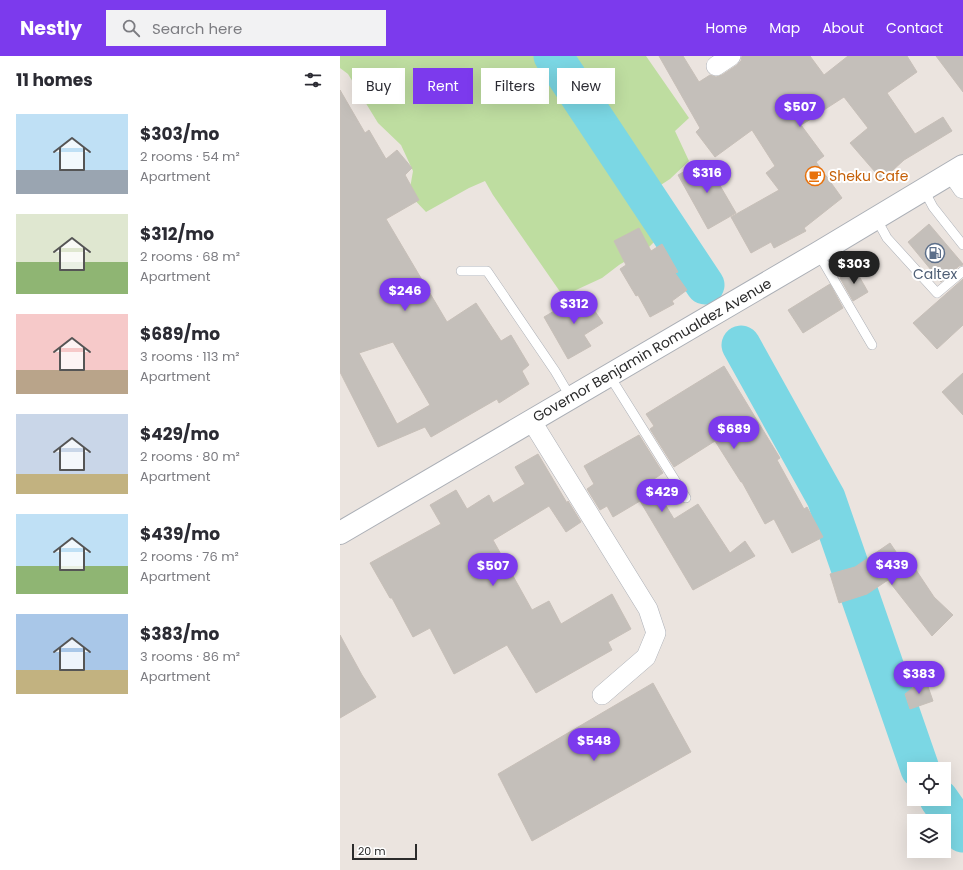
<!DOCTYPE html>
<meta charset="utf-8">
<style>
:root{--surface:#fff;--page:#f2f2f3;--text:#2b2b33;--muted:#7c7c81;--accent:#7c3aed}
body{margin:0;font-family:Poppins,sans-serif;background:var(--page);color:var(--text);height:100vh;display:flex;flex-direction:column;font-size:15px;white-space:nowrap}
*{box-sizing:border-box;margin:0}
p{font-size:13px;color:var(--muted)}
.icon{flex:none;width:22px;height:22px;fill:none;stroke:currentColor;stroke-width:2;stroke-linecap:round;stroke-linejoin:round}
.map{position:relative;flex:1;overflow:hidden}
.side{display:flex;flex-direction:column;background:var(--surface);width:340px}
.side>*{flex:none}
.top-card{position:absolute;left:12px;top:12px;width:380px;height:36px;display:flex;gap:8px}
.tools{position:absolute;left:567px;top:706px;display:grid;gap:8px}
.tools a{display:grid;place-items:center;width:44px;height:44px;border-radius:0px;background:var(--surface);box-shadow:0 4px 16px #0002;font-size:20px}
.scale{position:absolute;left:12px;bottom:10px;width:65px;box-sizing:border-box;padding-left:4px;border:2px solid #2b2b2b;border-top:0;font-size:11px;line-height:14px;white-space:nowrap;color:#2b2b2b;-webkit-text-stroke:3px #fff;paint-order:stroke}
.price{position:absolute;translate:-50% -34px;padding:0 9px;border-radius:14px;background:var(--accent);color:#fff;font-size:13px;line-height:26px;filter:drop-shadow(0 1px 2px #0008)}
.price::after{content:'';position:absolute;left:50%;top:24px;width:12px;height:9px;margin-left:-6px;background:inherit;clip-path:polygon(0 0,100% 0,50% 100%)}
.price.current{background:#222;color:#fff}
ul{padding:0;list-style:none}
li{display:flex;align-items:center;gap:12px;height:100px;padding:0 16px}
li span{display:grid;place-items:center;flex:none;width:112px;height:80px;border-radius:0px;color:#555}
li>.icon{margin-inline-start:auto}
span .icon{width:48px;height:48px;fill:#fffc;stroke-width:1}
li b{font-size:17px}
h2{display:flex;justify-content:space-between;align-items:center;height:48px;padding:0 16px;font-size:17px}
.pill{padding:0 14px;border-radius:0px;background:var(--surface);box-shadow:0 4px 16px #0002;font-size:14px;line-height:36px}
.pill.current{background:var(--accent);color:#fff}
header{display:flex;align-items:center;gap:24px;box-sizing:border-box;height:56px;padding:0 20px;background:var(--accent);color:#fff}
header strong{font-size:19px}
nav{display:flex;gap:22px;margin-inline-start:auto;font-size:14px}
.search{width:280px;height:36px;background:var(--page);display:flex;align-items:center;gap:10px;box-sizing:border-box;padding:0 14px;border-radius:0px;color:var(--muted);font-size:15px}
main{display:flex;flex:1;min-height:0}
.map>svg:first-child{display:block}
.green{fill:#bedda0}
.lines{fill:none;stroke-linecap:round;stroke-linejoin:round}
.stream{stroke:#7bd7e4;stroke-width:6}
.river{stroke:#7bd7e4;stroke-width:39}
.building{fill:#c4bfba;stroke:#c7bfb8;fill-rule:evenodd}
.service-casing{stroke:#abafb6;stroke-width:10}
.minor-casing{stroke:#abafb6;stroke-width:20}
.secondary-casing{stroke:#abafb6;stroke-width:24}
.service{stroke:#fff;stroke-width:9}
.minor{stroke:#fff;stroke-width:19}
.secondary{stroke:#fff;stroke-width:22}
.labels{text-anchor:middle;stroke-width:4;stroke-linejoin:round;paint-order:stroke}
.food-label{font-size:14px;fill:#c56008;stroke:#fff;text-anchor:start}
.service-label{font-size:14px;fill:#4e5e75;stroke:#fff}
.street-label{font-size:14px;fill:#2b2b2b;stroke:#fff}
</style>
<header>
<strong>Nestly</strong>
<div class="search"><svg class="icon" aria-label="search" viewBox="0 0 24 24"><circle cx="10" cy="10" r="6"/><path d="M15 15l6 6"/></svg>Search here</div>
<nav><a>Home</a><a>Map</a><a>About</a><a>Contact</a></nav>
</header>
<main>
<section class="side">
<h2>11 homes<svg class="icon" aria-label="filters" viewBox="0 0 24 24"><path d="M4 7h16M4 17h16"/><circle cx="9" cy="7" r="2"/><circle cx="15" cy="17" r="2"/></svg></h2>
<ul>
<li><span style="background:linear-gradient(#bfe0f5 70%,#9aa5b1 0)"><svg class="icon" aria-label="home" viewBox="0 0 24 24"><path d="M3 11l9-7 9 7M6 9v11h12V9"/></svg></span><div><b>$303/mo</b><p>2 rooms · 54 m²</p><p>Apartment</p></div></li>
<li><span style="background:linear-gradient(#dfe7d0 60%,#8fb573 0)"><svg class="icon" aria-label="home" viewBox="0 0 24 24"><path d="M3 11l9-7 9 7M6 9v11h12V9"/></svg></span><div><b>$312/mo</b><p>2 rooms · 68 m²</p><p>Apartment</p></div></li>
<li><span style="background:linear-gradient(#f6c9c9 70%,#b9a48a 0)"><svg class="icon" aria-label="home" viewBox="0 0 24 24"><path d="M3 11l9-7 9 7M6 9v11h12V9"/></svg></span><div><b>$689/mo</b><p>3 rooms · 113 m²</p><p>Apartment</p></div></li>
<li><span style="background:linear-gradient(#c9d6e8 75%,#c2b280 0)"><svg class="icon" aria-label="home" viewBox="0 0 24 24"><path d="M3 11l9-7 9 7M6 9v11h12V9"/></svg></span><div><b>$429/mo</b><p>2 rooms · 80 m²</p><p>Apartment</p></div></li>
<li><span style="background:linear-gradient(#bfe0f5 65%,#8fb573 0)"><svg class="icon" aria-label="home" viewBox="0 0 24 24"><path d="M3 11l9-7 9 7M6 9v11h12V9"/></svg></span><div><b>$439/mo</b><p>2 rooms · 76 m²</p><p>Apartment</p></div></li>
<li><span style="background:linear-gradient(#a9c7e8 70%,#c2b280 0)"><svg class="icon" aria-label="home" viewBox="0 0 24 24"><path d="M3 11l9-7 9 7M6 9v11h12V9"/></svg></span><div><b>$383/mo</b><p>3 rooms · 86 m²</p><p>Apartment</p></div></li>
</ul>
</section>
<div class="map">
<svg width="623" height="814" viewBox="0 0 623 814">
<rect width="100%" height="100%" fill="#ebe4df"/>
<path class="green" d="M0 0H306L349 62 335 75 349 105 330 123 293 147 315 185 309 191 279 209 262 222 223 240 153 139 145 125 129 132 86 156 69 138 73 115 61 89 38 67 8 18 0 12Z"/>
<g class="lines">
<path class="stream" d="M365 229 367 232
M400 287 401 289"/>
<path class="river" d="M213 0 365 229
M401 289 486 442 580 713
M599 743 623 777"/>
</g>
<path class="building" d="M319 0H343L359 26 370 19 376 21 382 19 397 9 401 5 402 0H470L484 19 508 0H567L577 16 547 37 575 78 603 61 612 75 564 104 542 124 510 87 528 72 504 41 476 59V60L461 69 484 100 476 106 502 142 464 172 466 175 434 192 431 186 411 197 391 161 439 134 426 117 435 110 412 74 375 101 356 76 360 72Z
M596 0H623V36Z
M0 34 25 77 29 74 46 103 57 94 72 112 65 119 79 144 46 163 107 266 136 247 161 285 171 279 189 309 182 315 189 328 159 347 157 343 91 381 85 371 38 391 0 316ZM53 286 90 349 57 368 19 297Z
M365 104 396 157 368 173 338 119Z
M589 168 623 208V209L619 210 601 226 568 186Z
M299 172 311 195 322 188 338 216 335 217 347 234 332 245 334 248 310 261 298 239 296 240 280 213 286 209 274 185Z
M515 213 528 236 513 245 500 222Z
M623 223V269L597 293 573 267Z
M490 228 503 252 463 277 448 254Z
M243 238 263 267 244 279 251 290 228 303 204 261Z
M384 310 440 402 437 404 464 453 467 451 483 481 452 497 434 463 425 468 402 426H401L375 385 334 411 310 373 314 370 306 358Z
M623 317V359L602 336Z
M299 379 323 417 311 425 334 463 358 448 390 497 405 485 415 500 353 534 300 445 273 461 267 450 260 454 247 433 254 428 244 410Z
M198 398 227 447 228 445 241 466 226 476 209 450 153 484 192 554 209 545 221 568 272 538 291 573 268 586 272 594 196 637 167 589 114 618 90 572 73 581 52 542H50L30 507 101 468 90 449 116 434 127 453 149 439 153 447 185 428 175 411Z
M550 487 571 518 576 514 594 541 613 559 592 580 548 524 527 538 499 547 490 518 515 511Z
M0 579 22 619 36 641 0 662Z
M585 622 593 645 570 653 565 638Z
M313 627 351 696 192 785 158 718Z"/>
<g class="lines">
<defs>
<path id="service" d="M584 134 593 151 623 189
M536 162 547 182 597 237 623 215
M478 197 532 289
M121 215H147L215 315 231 342
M269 319 346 442"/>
<path id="minor" d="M376 10 391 0
M612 117 623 133
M191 364 308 553 316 577 306 601 262 639"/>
<path id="secondary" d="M0 477 478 197 623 110"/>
</defs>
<use href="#service" class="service-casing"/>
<use href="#minor" class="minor-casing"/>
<use href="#secondary" class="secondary-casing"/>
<use href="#service" class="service"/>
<use href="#minor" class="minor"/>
<use href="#secondary" class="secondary"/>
</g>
<defs>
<symbol id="cafe-ring" viewBox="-11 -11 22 22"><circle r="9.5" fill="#fff" stroke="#e8710a" stroke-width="1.5"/><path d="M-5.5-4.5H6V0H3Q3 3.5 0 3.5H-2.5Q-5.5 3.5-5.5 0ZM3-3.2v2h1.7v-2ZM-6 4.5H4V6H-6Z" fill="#e8710a"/></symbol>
<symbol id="fuel-ring" viewBox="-11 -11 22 22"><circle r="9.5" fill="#fff" stroke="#5c6f8a" stroke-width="1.5"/><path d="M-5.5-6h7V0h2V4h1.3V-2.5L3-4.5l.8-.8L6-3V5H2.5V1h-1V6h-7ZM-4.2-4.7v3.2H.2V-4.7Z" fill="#5c6f8a"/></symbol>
</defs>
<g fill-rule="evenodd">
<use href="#cafe-ring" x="464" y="109" width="22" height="22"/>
<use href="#fuel-ring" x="584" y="186" width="22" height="22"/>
</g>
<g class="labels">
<g class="food-label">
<text x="489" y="125">Sheku Cafe</text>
</g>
<g class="service-label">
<text x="595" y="223">Caltex</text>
</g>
<g class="street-label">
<text transform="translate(312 294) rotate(-30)" y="5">Governor Benjamin Romualdez Avenue</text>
</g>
</g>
</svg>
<div class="tools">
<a><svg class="icon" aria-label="locate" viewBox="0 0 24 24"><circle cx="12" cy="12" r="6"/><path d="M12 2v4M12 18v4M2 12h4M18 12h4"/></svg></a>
<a><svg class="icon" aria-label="layers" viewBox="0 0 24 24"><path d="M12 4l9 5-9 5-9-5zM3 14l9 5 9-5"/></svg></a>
</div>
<div class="scale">20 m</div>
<b class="price" style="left:460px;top:72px">$507</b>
<b class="price" style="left:367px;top:138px">$316</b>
<b class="price current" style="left:514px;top:229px">$303</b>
<b class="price" style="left:65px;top:256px">$246</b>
<b class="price" style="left:234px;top:269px">$312</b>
<b class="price" style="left:394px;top:394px">$689</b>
<b class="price" style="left:322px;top:457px">$429</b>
<b class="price" style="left:552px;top:530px">$439</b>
<b class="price" style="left:153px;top:531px">$507</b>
<b class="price" style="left:579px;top:639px">$383</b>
<b class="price" style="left:254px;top:706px">$548</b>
<div class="top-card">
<a class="pill">Buy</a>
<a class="pill current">Rent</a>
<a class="pill">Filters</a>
<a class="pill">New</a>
</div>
</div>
</main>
